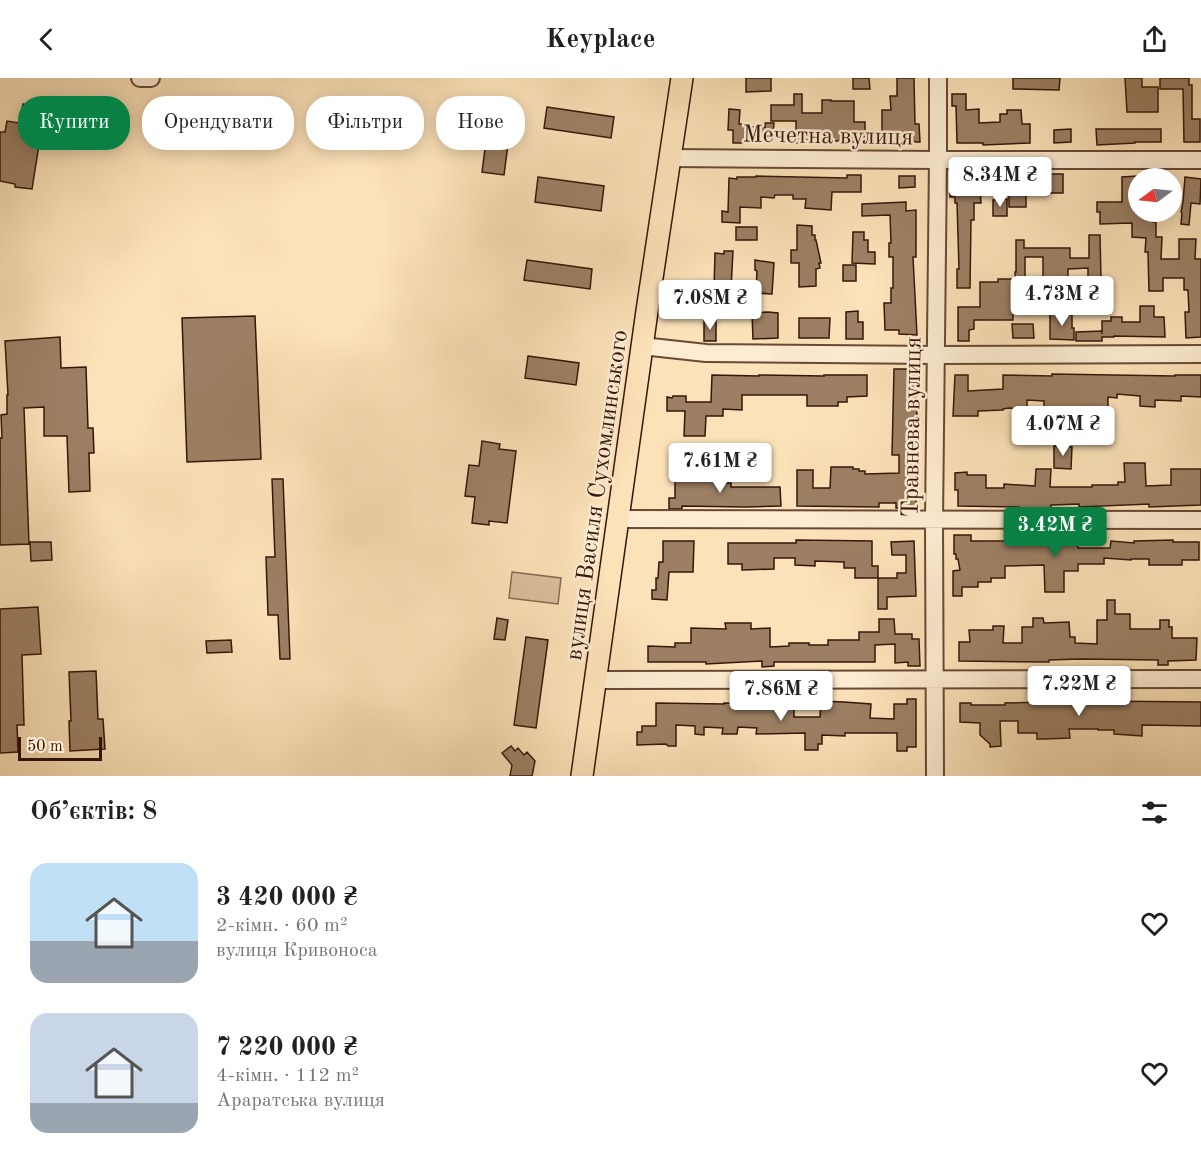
<!DOCTYPE html>
<html lang="uk">
<meta charset="utf-8">
<style>
:root{--surface:#fff;--page:#f6f6f6;--text:#202124;--muted:#757577;--accent:#0b8043}
body{margin:0;font-family:"Old Standard TT",serif;background:var(--page);color:var(--text);height:100vh;display:flex;flex-direction:column;font-size:22px;white-space:nowrap}
*{box-sizing:border-box;margin:0}
p{font-size:20px;color:var(--muted)}
.icon{flex:none;width:33px;height:33px;fill:none;stroke:currentColor;stroke-width:2;stroke-linecap:round;stroke-linejoin:round}
.map{position:relative;height:698px;overflow:hidden}
.panel{display:flex;flex-direction:column;background:var(--surface);flex:1}
.panel>*{flex:none}
.hud{position:absolute;left:18px;top:18px;width:600px;height:54px;display:flex;gap:12px}
.needle{width:39px;rotate:255deg}
.fabs{position:absolute;left:1128px;top:90px;display:grid;gap:12px}
.fabs a{display:grid;place-items:center;width:54px;height:54px;border-radius:50%;background:var(--surface);box-shadow:0 3px 15px #0003;font-size:30px}
.scale{position:absolute;left:18px;bottom:15px;width:84px;box-sizing:border-box;padding-left:6px;border:3px solid #361608;border-top:0;font-size:16px;line-height:21px;white-space:nowrap;color:#361608;-webkit-text-stroke:4px #fdecd2;paint-order:stroke}
.price{position:absolute;translate:-50% -51px;padding:0 14px;border-radius:6px;background:#fff;color:#222;font-size:20px;line-height:39px;filter:drop-shadow(0 2px 3px #0008)}
.price::after{content:'';position:absolute;left:50%;top:36px;width:18px;height:14px;margin-left:-9px;background:inherit;clip-path:polygon(0 0,100% 0,50% 100%)}
.price.selected{background:var(--accent);color:#fff}
ul{padding:0;list-style:none}
li{display:flex;align-items:center;gap:18px;height:150px;padding:0 30px}
li span{display:grid;place-items:center;flex:none;width:168px;height:120px;border-radius:18px;color:#555}
li>.icon{margin-inline-start:auto}
span .icon{width:72px;height:72px;fill:#fffc;stroke-width:1}
li b{font-size:26px}
h2{display:flex;justify-content:space-between;align-items:center;height:72px;padding:0 30px;font-size:26px}
.tag{padding:0 21px;border-radius:24px;background:var(--surface);box-shadow:0 3px 15px #0003;font-size:21px;line-height:54px}
.tag.selected{background:var(--accent);color:#fff}
header{display:flex;justify-content:space-between;align-items:center;height:78px;padding:0 30px;background:var(--surface);font-size:27px;font-weight:700}
.map>svg:first-child{display:block}
.green{fill:#dabf9b;stroke:#886a52;stroke-width:1.5}
.building{fill:#9d8064;stroke:#361608;stroke-width:1.5;fill-rule:evenodd}
.lines{fill:none;stroke-linecap:round;stroke-linejoin:round}
.minor-casing{stroke:#684934;stroke-width:20}
.major-casing{stroke:#361608;stroke-width:24}
.minor{stroke:#fdecd2;stroke-width:16}
.major{stroke:#fce2b9;stroke-width:21}
.labels{text-anchor:middle;stroke-width:5;stroke-linejoin:round;paint-order:stroke}
.street-label{font-size:24px;fill:#361608;stroke:#fdecd2}
</style>
<header><svg class="icon" aria-label="back" viewBox="0 0 24 24"><path d="M15 5l-7 7 7 7"/></svg>Keyplace<svg class="icon" aria-label="share" viewBox="0 0 24 24"><path d="M12 15V3M7 8l5-5 5 5M5 13v7h14v-7"/></svg></header>
<div class="map">
<svg width="1201" height="698" viewBox="0 0 1201 698">
<rect width="100%" height="100%" fill="#fce2b9"/>
<filter id="stains"><feTurbulence type="fractalNoise" baseFrequency=".00333" numOctaves="4"/><feColorMatrix values="0 0 0 0 .2 0 0 0 0 .09 0 0 0 0 .02 0 0 0 .5 -.17"/></filter>
<radialGradient id="worn" r=".72"><stop offset=".6" stop-color="#630" stop-opacity="0"/><stop offset="1" stop-color="#630" stop-opacity=".3"/></radialGradient>
<path class="green" d="M512 494 561 500 558 526 509 520Z"/>
<path class="building" d="M746 0H771V13L746 14Z
M853 0H869L870 11H853Z
M897 0H914L915 46H919L920 64H887V55H882V32H891L890 18H897Z
M1013 0H1060L1059 12 1013 11Z
M1125 0H1142V9H1158V34H1127Z
M1160 0H1189V7H1192V41H1200V64H1184L1183 11H1160Z
M794 16H802V35H822V22H831V23H854V44H865V64H847V63H817V65H796V43H771V27H794Z
M952 16H966V32L979 31V45L1000 44V36H1007V32H1021L1022 46H1030V65L983 67V65H957L956 28H952Z
M23 26 45 29 32 111 15 109V106L0 103V54H5L7 43 19 45Z
M547 29 614 39 611 60 544 50Z
M729 31 740 32 739 46H744V49H765V45H774L773 56H768V63H752V65H733V52H728Z
M489 40 511 43 504 97 482 94Z
M1071 51V64L1054 65V52Z
M1096 51H1161V64H1135V65L1097 67Z
M1026 93V129H1009V94Z
M1050 96H1063V115H1050Z
M847 97H861V114H832L831 132 805 130 806 121H793V117H775L774 120 761 119V130L740 129V145L722 144V133L728 134 729 100 737 101V99H756V98L847 100Z
M959 97H975L976 111H980L981 125H974V142H971L970 210H957V191H959L957 125H955V119H950V108H959Z
M899 98H915V109L899 110Z
M1137 98V115H1135V134H1154L1153 144H1156V159H1162L1161 181H1179V161H1196L1195 181H1201V259L1186 260 1185 234H1189L1188 212H1184V200H1163V213H1149L1148 174H1145L1146 160 1132 159V145L1100 146V134H1097V124H1122V99Z
M538 99 604 108 601 133 535 124Z
M1185 99 1201 101 1200 126 1191 125 1189 147 1181 146 1182 135 1181 134 1183 124Z
M1007 121V138H993V122Z
M906 124V133L916 132V179H913L917 257 899 256V252H885L884 225H891V210H893V179H889V165H891L890 137 862 138V126Z
M797 147 812 148V157H815V162H816L821 185H819L820 190 816 191V208L799 209V185H791V172H797Z
M736 149H757V162H736Z
M853 154H864V162H868V174H875V186L852 185Z
M1089 157H1100L1101 199H1088V190L1068 191V215H1049V212H1024V222H1013V242H974V251L969 252V263H958V229H980V204H998V201H1015V194H1016V162H1024V170H1070V180H1089ZM1025 179H1043V199H1025Z
M724 173H733L731 211 714 210 715 175 724 176Z
M527 182 592 191 590 211 524 202Z
M755 182 774 185 772 216 756 215 757 193 755 192Z
M843 187H856V203H843Z
M1140 228H1154V239H1164L1165 259 1114 258V259H1102V263H1076V254L1102 253V256V243H1111V239H1122V244H1140Z
M858 233V244H863V261H846V234Z
M768 234 778 235V260L753 261 752 235Z
M1050 235H1072V250H1074V262L1050 261Z
M255 238 261 381 187 384 182 240Z
M799 240H830L829 260H799Z
M704 243H716V263H704Z
M1012 246H1033L1034 260H1013Z
M60 259 61 290 86 289 88 350H93L94 375H89L90 413 69 414 67 358H44V329L24 330 29 466 0 467V360H2L1 337 7 336V317H8L5 263Z
M528 278 579 285 576 307 525 300Z
M894 291H920V300H915L916 323H917L916 430H896V425H879V429L797 428V392H813V410H830L831 389H853V391H859V393H865V396L899 395V377H892Z
M1052 296 1175 298V297H1201V319L1181 318V323L1155 322V329L1140 328V318L1117 316V320L1108 319V336H1077V330H1060V335H1044V323L1027 322V331L1009 330 1003 331V332L978 333V338H953L955 297H968V313L1003 311V297L1052 298Z
M712 297 759 298V297L824 298V297H867V318L847 319V324H838V328H807V317H742V332L723 331V338H706L705 358H684L685 333H667V319L672 320 673 318H686V324H711Z
M482 363 500 366 499 371 516 373 507 445 489 443V447L472 445 475 419 465 418 469 387 479 388Z
M1054 368 1072 369 1071 391 1054 390Z
M1124 385H1145L1146 408 1171 407V391H1201V427L1149 429V426L1079 429V426L1051 427V431H1019V429L958 428V412H955V395L967 394V397H986V410H1004V406L1035 408 1036 391H1051L1050 409H1092V407H1118V404H1125Z
M701 396H719V405H731V409H780L781 428 745 429 682 428V431H669V420H675V398H701Z
M272 401H283L290 581H280L278 537H268L266 479H275Z
M954 457H971V463H1078V470H1110L1111 463 1134 465V463L1173 462V464H1199V482H1182V487H1149V481H1131V482L1104 480V486H1078V493H1064V514H1045L1044 487 1005 488V500H991V504H978V509H962V518H953V493L960 492 958 481H956V476H954Z
M796 462 872 463V488H878V500H855V490H844V484L815 483V488L795 487V480H774V491L742 492V486H728V465H796Z
M663 463H694L693 494H669L667 522 652 521V512H656V500H658L659 484H663Z
M914 463 916 518 887 519V531H878V500H897V495H906V477H892L891 464Z
M30 464H51L52 482 31 483Z
M1107 522H1115V536H1130V551H1160V542H1169V549H1172V560H1197L1196 582 1168 583V587H1158V582L1081 581 1049 582V584L959 583V564H970L969 552H993V548H1004L1003 565H1022V549H1033V540H1043L1044 545 1069 544 1070 559H1075V565L1097 566V542H1107Z
M38 529 41 576 22 577 24 647H17L18 674 0 675V531Z
M497 540 508 542 505 562 494 561Z
M879 541H894L895 556H912V561H919L920 588H908V584L895 585V566L875 567V584H774V588L762 589V583L706 586V584H648V568L675 569V565H691V550L726 551 725 545H751V551L770 550V569L789 568V565H809V567H828V562H859V554H879Z
M526 559 548 562 536 650 514 647Z
M231 562 232 574 207 575 206 563Z
M96 593 98 641H103L105 671 70 673 69 643H71L69 594Z
M1090 619H1099V623L1201 624V648L1142 647V658L1114 656V652H1098V651H1069L1070 660 1045 661H1037V655H1018V643H1000L1001 668 990 669V666L980 657V645L960 644V625H971V627H1005V625L1090 623Z
M907 621H916V669H907V673H897V655H845V658L822 657V666H818V672H805V655L756 656 757 650 738 649 737 656H722L723 650 704 649V657L695 656V648L676 647V668H668L666 666 637 667V654H642V648H656V625L724 626V625L782 627V626H794V639H820L821 623 844 624 871 626 870 640 894 641V626H907Z
M511 668 515 673 518 670 524 677 527 674 535 683 532 698H510L512 687 502 675Z"/>
<g class="lines">
<defs>
<path id="minor" d="M140 0H151
M670 80 938 82H1201
M642 268 706 275 936 277 1201 276
M618 441 1201 442
M596 602 1201 601
M935 698 934 442 938 82V0"/>
<path id="major" d="M582 698 647 233 682 0"/>
</defs>
<use href="#minor" class="minor-casing"/>
<use href="#major" class="major-casing"/>
<use href="#minor" class="minor"/>
<use href="#major" class="major"/>
</g>
<g class="labels">
<g class="street-label">
<text transform="translate(828 57) rotate(1)" y="8">Мечетна вулиця</text>
<text transform="translate(911 349) rotate(-89)" y="8">Травнева вулиця</text>
<text transform="translate(596 417) rotate(-82)" y="8">вулиця Василя Сухомлинського</text>
</g>
</g>
<rect width="100%" height="100%" filter="url(#stains)"/>
<rect width="100%" height="100%" fill="url(#worn)"/>
</svg>
<div class="fabs">
<a><svg class="needle" viewBox="-14 -14 28 28"><path d="M0-13l5 13h-10z" fill="#e53935"/><path d="M0 13l5-13h-10z" fill="#757577"/></svg></a>
</div>
<div class="scale">50 m</div>
<b class="price" style="left:1000px;top:130px">8.34M ₴</b>
<b class="price" style="left:1062px;top:249px">4.73M ₴</b>
<b class="price" style="left:710px;top:253px">7.08M ₴</b>
<b class="price" style="left:1063px;top:379px">4.07M ₴</b>
<b class="price" style="left:720px;top:416px">7.61M ₴</b>
<b class="price selected" style="left:1055px;top:480px">3.42M ₴</b>
<b class="price" style="left:1079px;top:639px">7.22M ₴</b>
<b class="price" style="left:781px;top:644px">7.86M ₴</b>
<div class="hud">
<a class="tag selected">Купити</a>
<a class="tag">Орендувати</a>
<a class="tag">Фільтри</a>
<a class="tag">Нове</a>
</div>
</div>
<section class="panel">
<h2>Об’єктів: 8<svg class="icon" aria-label="filters" viewBox="0 0 24 24"><path d="M4 7h16M4 17h16"/><circle cx="9" cy="7" r="2"/><circle cx="15" cy="17" r="2"/></svg></h2>
<ul>
<li><span style="background:linear-gradient(#bfe0f5 65%,#9aa5b1 0)"><svg class="icon" aria-label="home" viewBox="0 0 24 24"><path d="M3 11l9-7 9 7M6 9v11h12V9"/></svg></span><div><b>3 420 000 ₴</b><p>2-кімн. · 60 m²</p><p>вулиця Кривоноса</p></div><svg class="icon" aria-label="heart" viewBox="0 0 24 24"><path d="M12 20l-8-8c-3-5 5-10 8-4 3-6 11-1 8 4z"/></svg></li>
<li><span style="background:linear-gradient(#c9d6e8 75%,#9aa5b1 0)"><svg class="icon" aria-label="home" viewBox="0 0 24 24"><path d="M3 11l9-7 9 7M6 9v11h12V9"/></svg></span><div><b>7 220 000 ₴</b><p>4-кімн. · 112 m²</p><p>Араратська вулиця</p></div><svg class="icon" aria-label="heart" viewBox="0 0 24 24"><path d="M12 20l-8-8c-3-5 5-10 8-4 3-6 11-1 8 4z"/></svg></li>
</ul>
</section>
